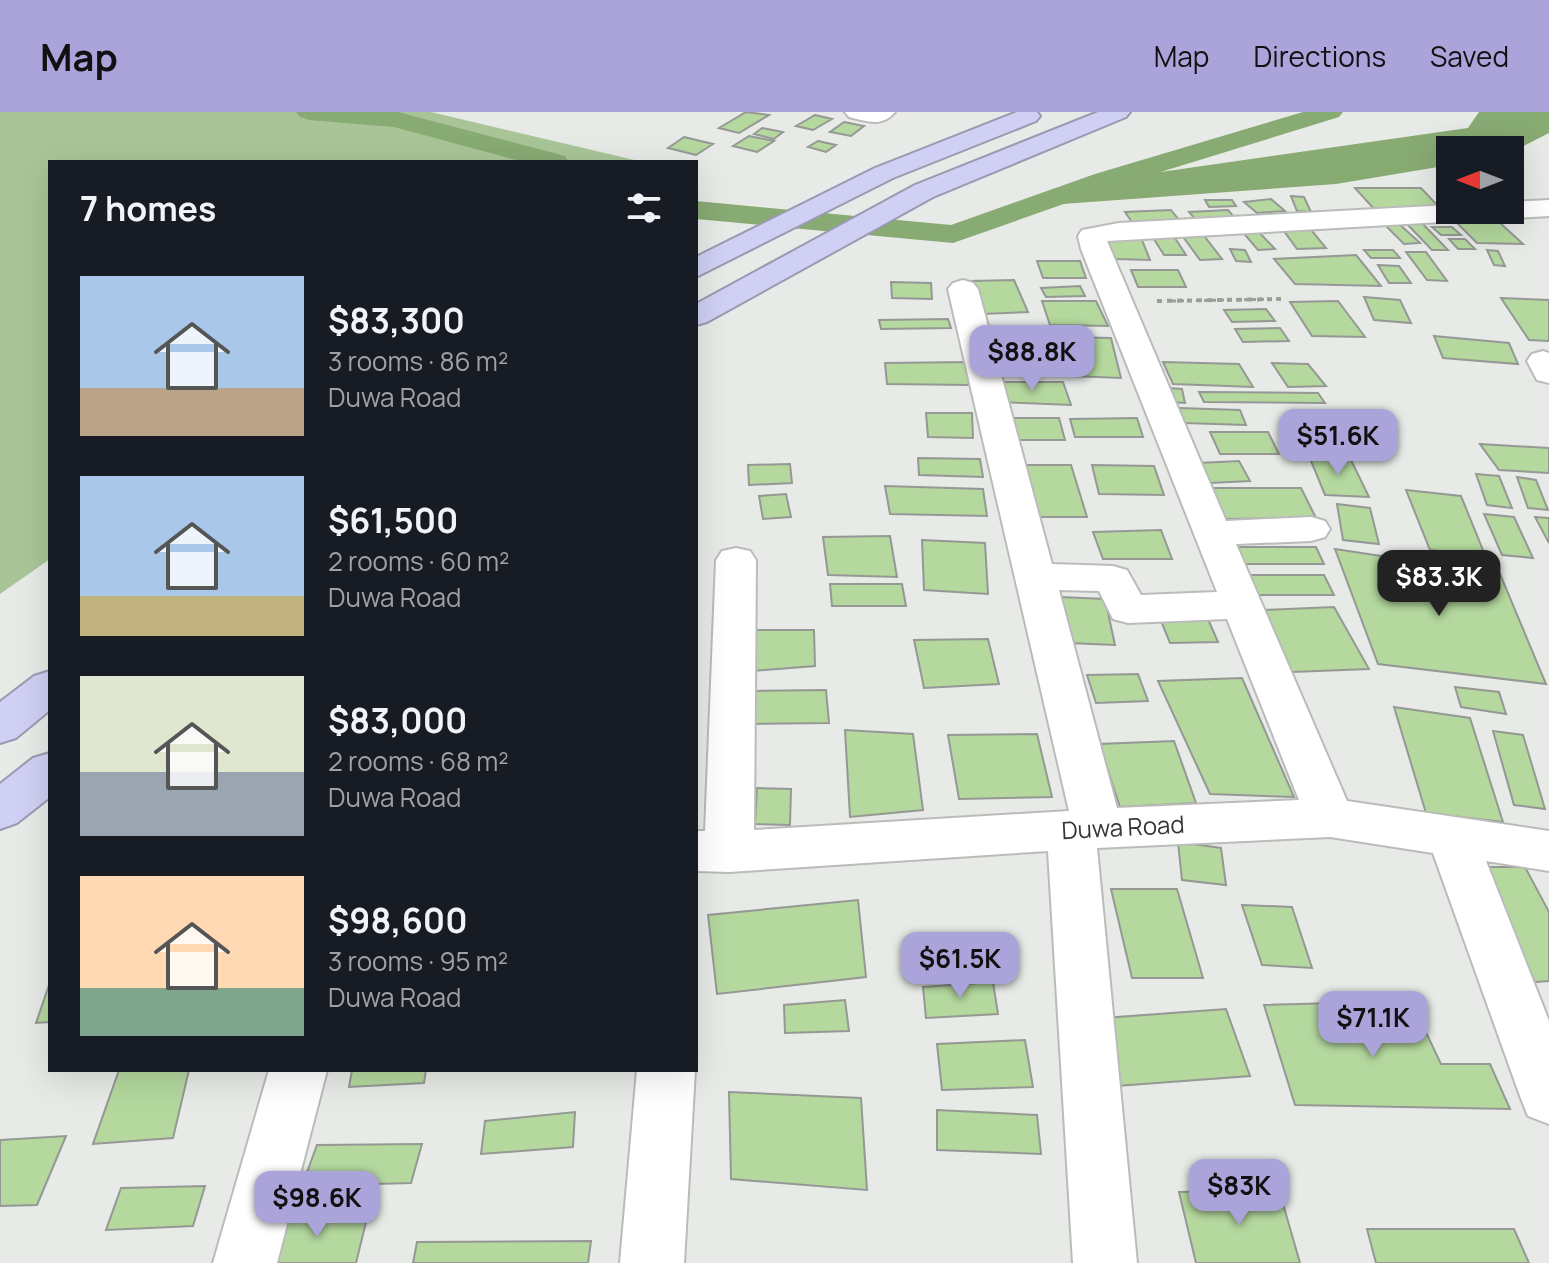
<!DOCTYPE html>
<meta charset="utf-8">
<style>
:root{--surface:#171b24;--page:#242831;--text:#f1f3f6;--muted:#9ea1a6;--accent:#aaa4db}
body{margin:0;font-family:Manrope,sans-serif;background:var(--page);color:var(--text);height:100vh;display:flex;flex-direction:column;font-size:30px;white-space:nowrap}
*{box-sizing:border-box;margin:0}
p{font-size:26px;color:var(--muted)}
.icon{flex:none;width:44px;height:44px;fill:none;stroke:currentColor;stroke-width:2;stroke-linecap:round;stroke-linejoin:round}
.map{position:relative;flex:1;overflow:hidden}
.panel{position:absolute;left:48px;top:48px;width:650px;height:912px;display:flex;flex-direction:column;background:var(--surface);border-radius:0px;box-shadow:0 8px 32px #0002}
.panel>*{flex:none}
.needle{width:52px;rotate:270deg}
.tools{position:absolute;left:1436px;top:24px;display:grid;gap:16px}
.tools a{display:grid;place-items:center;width:88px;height:88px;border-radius:0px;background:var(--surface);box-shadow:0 8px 32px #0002;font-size:40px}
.price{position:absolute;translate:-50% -68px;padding:0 18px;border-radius:16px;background:var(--accent);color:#111;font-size:26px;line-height:52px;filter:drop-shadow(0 2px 4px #0008)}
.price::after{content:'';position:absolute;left:50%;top:48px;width:24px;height:18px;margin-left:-12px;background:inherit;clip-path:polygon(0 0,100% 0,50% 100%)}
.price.active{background:#222;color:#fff}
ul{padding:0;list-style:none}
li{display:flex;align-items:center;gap:24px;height:200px;padding:0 32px}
li span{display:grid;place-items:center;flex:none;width:224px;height:160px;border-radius:0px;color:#555}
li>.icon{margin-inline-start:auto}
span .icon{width:96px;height:96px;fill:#fffc;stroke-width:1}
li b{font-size:34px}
h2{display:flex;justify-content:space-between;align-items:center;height:96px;padding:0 32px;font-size:34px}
header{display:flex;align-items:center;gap:48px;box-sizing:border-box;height:112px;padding:0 40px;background:var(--accent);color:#111}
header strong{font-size:38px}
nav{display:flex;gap:44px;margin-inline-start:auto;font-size:28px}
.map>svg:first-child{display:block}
.green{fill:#a9c598}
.water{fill:#88aa73}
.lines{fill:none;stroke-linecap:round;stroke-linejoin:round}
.canal{fill:#88aa73;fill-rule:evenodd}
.building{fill:#b4d89e;stroke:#959894;stroke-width:2}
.minor-casing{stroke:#babcb9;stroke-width:4}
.highway-casing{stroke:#999ab0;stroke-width:4}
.path-far1{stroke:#9b9e9a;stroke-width:3;stroke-dasharray:4 4;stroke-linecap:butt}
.path{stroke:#9b9e9a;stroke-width:4;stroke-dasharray:5 5;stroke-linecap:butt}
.minor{fill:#fff;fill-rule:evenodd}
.highway{fill:#cfd0f3;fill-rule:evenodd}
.labels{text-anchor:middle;stroke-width:6;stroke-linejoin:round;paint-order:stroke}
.street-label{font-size:24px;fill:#363735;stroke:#fff}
</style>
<header>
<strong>Map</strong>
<nav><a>Map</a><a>Directions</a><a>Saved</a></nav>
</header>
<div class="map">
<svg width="1549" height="1151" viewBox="0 0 1549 1151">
<rect width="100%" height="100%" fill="#e7eae6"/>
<path class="green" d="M0 0H431L643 50H50V447L0 482Z"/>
<path class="water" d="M1479 0H1549V21L1510 41V38H1450V53L1336 72 1049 93 1105 68 1468 16Z"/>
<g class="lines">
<path class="canal" d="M296 0H398L565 44 569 50H524L394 15 309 8 300 5Z
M1303 0H1343L1339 5 1115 74 953 131 696 107V89L951 113 1095 62Z"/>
</g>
<path class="building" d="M746 0 769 3 739 21 719 16Z
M815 3 832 7 813 18 796 14Z
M844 10 864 14 851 24 830 20Z
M762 16 783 20 774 27 754 22Z
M749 24 774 29 757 40 733 34Z
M684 25 713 32 696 43 668 36Z
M818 29 836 33 826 40 808 35Z
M1355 76H1421L1439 95 1374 97Z
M1291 84 1304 85 1311 100 1297 99Z
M1271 87 1285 99 1257 101 1244 90Z
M1205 88H1232L1236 94 1209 95Z
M1171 98 1179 108 1132 110 1125 100Z
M1228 98 1234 105 1195 107 1189 100Z
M1420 109 1448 138H1432L1405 110Z
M1456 110H1499L1523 132 1477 131Z
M1383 111H1398L1420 131 1404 132Z
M1308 114 1326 136 1297 137 1281 115Z
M1432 115H1452L1461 123H1441Z
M1240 117H1256L1275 137 1258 138Z
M1202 121 1222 147 1200 148 1181 122Z
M1173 123 1186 143H1164L1152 124Z
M1449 127H1465L1475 137H1458Z
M1107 128H1142L1150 148 1115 147Z
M1230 137 1245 138 1251 150 1236 149Z
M1364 138H1393L1400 146H1371Z
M1487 138 1498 139 1505 154 1494 153Z
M1406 140H1426L1447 169 1427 168Z
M1356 143 1381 174 1295 172 1274 147Z
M1037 149H1080L1086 166H1043Z
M1378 153 1399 154 1411 171H1389Z
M1131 158H1178L1186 175H1138Z
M1014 168 1028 200 983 202 971 169Z
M891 170 931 171 932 187 892 186Z
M1080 174 1085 184 1046 185 1041 176Z
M1364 185 1400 188 1411 211 1374 208Z
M1501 186 1549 188V229L1529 228Z
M1042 189H1096L1108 214 1050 213Z
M1338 189 1365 225 1312 224 1290 190Z
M1266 197 1275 209 1232 210 1224 198Z
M948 207 951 216 881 217 879 208Z
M1280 216 1289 229 1243 230 1235 217Z
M1434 224 1509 231 1518 252 1443 246Z
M1063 225 1111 226 1121 266 1071 264Z
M988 236 1038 237 1043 256 992 255Z
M968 250 969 273 887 272 885 251Z
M1163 250 1239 252 1253 275 1173 272Z
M1272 251 1308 252 1326 274 1288 275Z
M994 270H1063L1071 293 997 290Z
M1168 276 1182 277 1185 291 1170 290Z
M1199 280 1318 281 1325 291 1204 290Z
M1179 296 1240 298 1246 313 1184 311Z
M926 301H972L973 326 928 325Z
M1006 306H1059L1065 328H1011Z
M1137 306 1143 325H1075L1070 307Z
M1210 320H1268L1279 342H1220Z
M1344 320 1356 338 1296 339 1285 321Z
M1480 332 1549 336V361L1499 358Z
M1309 344 1350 346 1369 385 1325 383Z
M918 346 980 347 983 365 919 363Z
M1239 349 1250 369 1210 371 1199 351Z
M790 352 792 371 749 373 748 353Z
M1016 353H1071L1087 405H1029Z
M1092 353 1154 354 1164 383 1099 382Z
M1476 362 1499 364 1512 396 1487 393Z
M1517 365 1536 368 1548 398 1528 396Z
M885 374 983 377 987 404 890 402Z
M1207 376H1301L1316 406 1220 407Z
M1406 378 1461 384 1485 443 1430 438Z
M786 382 791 405 763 407 759 384Z
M1337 392 1370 396 1379 432 1343 428Z
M1484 402 1514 405 1533 446 1502 443Z
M1535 405 1549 406V431Z
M1161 418 1172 447H1103L1093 420Z
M890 424 897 465 828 463 823 425Z
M922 428 985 431 988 482 924 478Z
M1238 435H1316L1324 452H1245Z
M1335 437 1500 462 1546 572 1378 552Z
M1247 463H1324L1334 483H1255Z
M830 472H902L906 494H832Z
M1060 485 1105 487 1115 533 1068 531Z
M1334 495 1369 557 1292 560 1262 498Z
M1208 507 1218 530 1170 531 1161 509Z
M756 518H814L815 554 753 559Z
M988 527 999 572 924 576 914 528Z
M1138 562 1148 589 1096 591 1087 563Z
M1242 566 1294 685 1210 682 1158 569Z
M1455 575 1499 580 1506 602 1461 595Z
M826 578 829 611 752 612V579Z
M1394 595 1470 606 1503 710 1426 701Z
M845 618 913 622 923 698 850 705Z
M1493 619 1523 623 1545 697 1514 693Z
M1037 622 1052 685 959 687 948 623Z
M1174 629 1196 691 1120 695 1099 632Z
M757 676 791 677 790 713 755 712Z
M1178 730 1221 736 1226 773 1182 768Z
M1480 755H1525L1549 800V869L1535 870Z
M1111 777H1177L1203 866H1132Z
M858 788 866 865 717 882 708 803Z
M1242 793 1292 795 1312 856 1262 853Z
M50 870V910L36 911Z
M993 870 998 902 926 906 923 875Z
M845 888 849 919 785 921 784 893Z
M1411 889 1441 952H1490L1510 997 1295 993 1264 893Z
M1226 897 1250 964 1117 974 1104 906Z
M1025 928 1033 975 942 978 937 932Z
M119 958H189L173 1026 93 1032Z
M352 958H426L424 971 349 975Z
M729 980 861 986 867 1078 731 1067Z
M937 998 1037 1003 1041 1042 937 1038Z
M575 1000 573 1035 481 1042 485 1009Z
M66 1024 37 1093 0 1094V1028Z
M422 1032 411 1071 302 1074 317 1033Z
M205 1074 193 1114 106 1118 121 1076Z
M1279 1078 1300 1151H1196L1179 1080Z
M368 1102 356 1151H266L277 1106Z
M1367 1117H1514L1529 1151H1376Z
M591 1129 588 1151H413L417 1130Z"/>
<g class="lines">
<defs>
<path id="minor" d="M845 0H895C882 16 866 9 849 5Z
M1549 88V104L1107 129 1226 409 1311 405 1325 409 1330 417 1325 425 1311 429 1236 432 1347 689 1549 719V759L1486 749 1549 909V1012L1528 1004 1520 984 1433 741 1330 725 1097 736 1137 1151H1073L1048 739 729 760 696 759V719H705L716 448 722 439 736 436 750 439 756 448 754 718 1069 699 948 177 953 171 963 168 973 171 978 177 1052 452 1113 454 1127 458 1141 483 1217 480 1081 137 1078 124 1082 118 1119 111 1450 93V98H1510V90ZM1059 478 1099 479 1113 507 1128 511 1227 507 1299 688 1117 696Z
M1543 239 1549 241V271L1537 268 1527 249 1532 242Z
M269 958H327L277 1151H213Z
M637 958H695L684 1151H620Z"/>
<path id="highway" d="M1017 0H1037L1040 4 1036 9 893 66 696 165V145L875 56Z
M1098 0H1130L1126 5 933 85 707 210 696 213V192L915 73Z
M50 559V598L16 626 0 631V590L34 564Z
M50 641V685L17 711 0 717V672L33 646Z"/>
</defs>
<use href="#minor" class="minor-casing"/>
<use href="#highway" class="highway-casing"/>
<path class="path-far1" d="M1172 189 1281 187"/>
<path class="path" d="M1157 189 1281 187"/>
<use href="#minor" class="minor"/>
<use href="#highway" class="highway"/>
</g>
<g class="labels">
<g class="street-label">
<text transform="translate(1123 716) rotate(-3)" y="8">Duwa Road</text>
</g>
</g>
</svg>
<div class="tools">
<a><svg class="needle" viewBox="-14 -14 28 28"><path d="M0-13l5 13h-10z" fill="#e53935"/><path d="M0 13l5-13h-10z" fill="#9ea1a6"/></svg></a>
</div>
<b class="price" style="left:1032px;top:281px">$88.8K</b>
<b class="price" style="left:1338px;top:365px">$51.6K</b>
<b class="price active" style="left:1439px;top:506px">$83.3K</b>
<b class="price" style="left:960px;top:888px">$61.5K</b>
<b class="price" style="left:1373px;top:947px">$71.1K</b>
<b class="price" style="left:1239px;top:1115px">$83K</b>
<b class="price" style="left:317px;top:1127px">$98.6K</b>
<section class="panel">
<h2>7 homes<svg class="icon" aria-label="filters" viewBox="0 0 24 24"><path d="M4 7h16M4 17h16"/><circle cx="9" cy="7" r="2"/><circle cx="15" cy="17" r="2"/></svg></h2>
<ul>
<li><span style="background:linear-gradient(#a9c7e8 70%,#b9a48a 0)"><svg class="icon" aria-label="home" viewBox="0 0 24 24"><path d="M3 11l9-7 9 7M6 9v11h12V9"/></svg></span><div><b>$83,300</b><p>3 rooms · 86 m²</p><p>Duwa Road</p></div></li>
<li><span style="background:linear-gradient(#a9c7e8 75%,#c2b280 0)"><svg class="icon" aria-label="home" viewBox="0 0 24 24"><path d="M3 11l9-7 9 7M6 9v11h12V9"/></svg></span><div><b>$61,500</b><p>2 rooms · 60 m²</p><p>Duwa Road</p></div></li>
<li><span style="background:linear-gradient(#dfe7d0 60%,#9aa5b1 0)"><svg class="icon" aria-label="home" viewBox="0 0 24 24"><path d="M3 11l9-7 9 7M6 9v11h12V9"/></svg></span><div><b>$83,000</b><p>2 rooms · 68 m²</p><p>Duwa Road</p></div></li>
<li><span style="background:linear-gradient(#ffd9b3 70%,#7fa58c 0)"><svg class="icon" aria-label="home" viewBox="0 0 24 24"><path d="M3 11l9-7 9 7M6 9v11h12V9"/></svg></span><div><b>$98,600</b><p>3 rooms · 95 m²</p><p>Duwa Road</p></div></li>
</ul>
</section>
</div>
